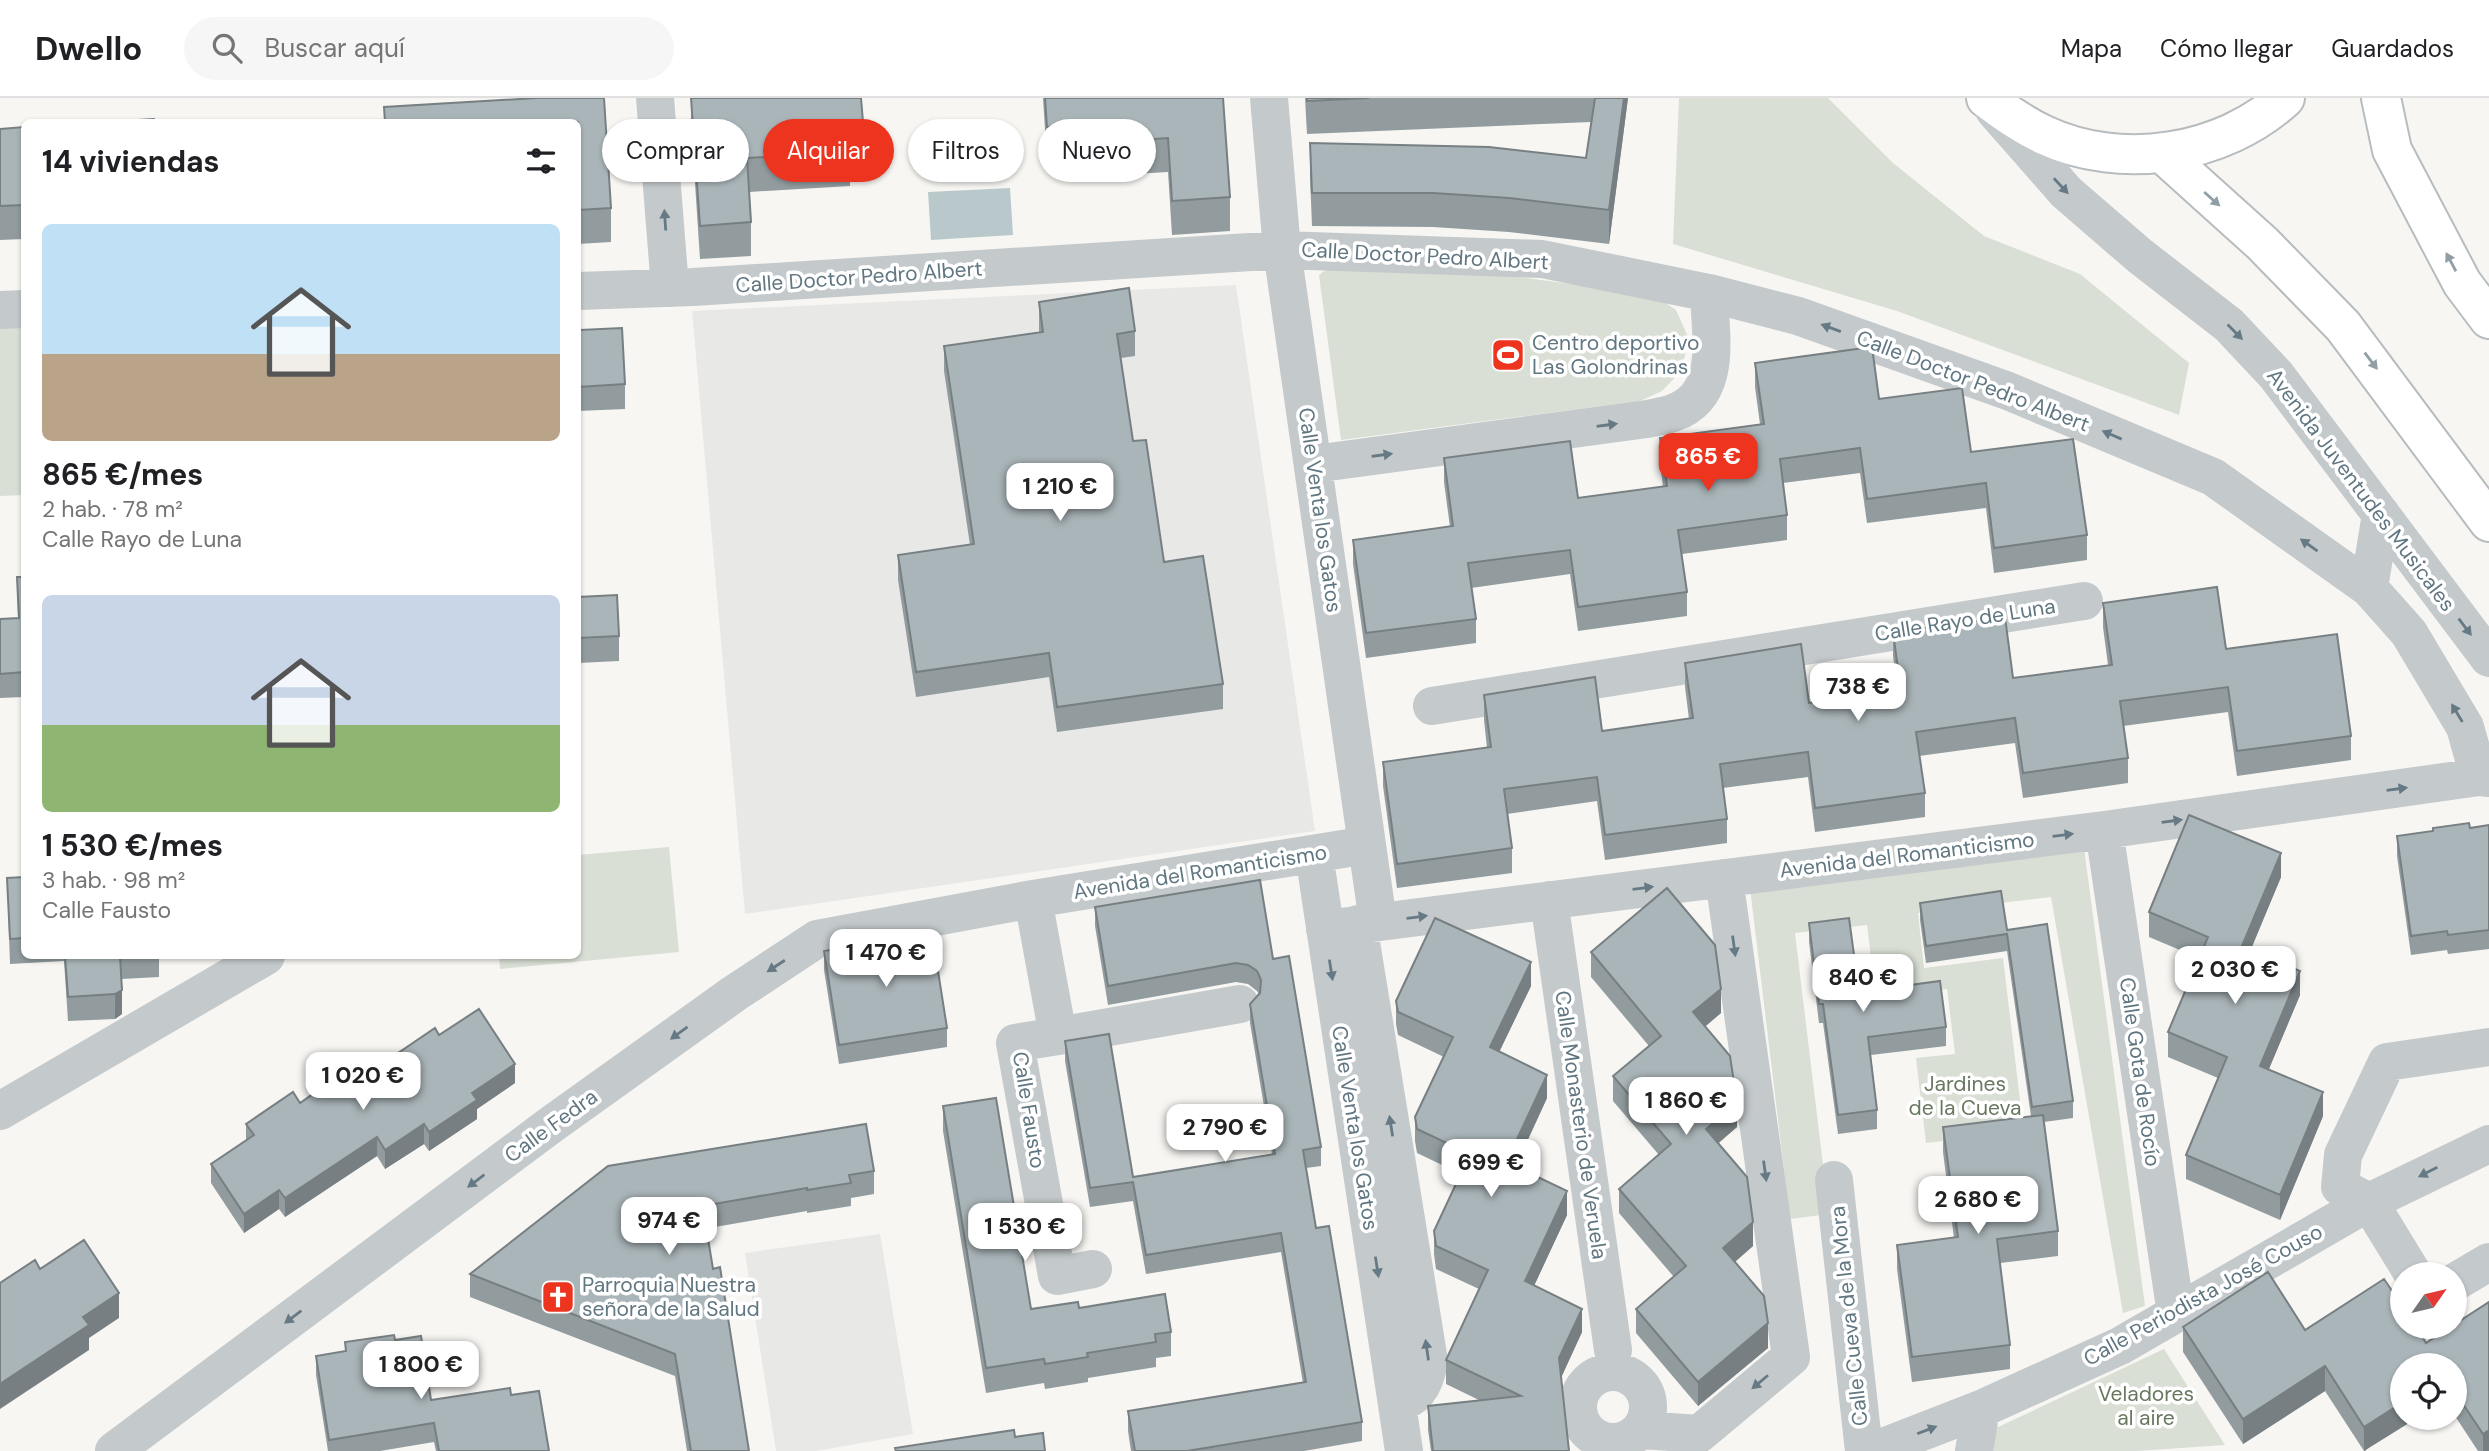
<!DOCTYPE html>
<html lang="es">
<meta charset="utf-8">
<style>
:root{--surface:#fff;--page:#f6f6f6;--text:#202124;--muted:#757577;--line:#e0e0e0;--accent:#ec341e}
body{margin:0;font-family:"DM Sans",sans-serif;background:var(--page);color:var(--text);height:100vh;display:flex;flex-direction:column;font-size:26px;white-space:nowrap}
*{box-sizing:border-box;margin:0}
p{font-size:23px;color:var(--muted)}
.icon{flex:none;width:38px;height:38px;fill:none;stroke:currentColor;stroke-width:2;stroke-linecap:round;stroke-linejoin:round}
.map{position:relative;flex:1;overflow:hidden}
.details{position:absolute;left:21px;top:21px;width:560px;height:840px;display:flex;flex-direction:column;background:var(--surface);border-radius:10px;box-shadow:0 2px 5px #0004}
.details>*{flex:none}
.top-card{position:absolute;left:602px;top:21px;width:665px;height:63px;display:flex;gap:14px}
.needle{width:46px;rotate:56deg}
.buttons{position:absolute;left:2390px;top:1164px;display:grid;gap:14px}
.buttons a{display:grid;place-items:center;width:77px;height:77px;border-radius:50%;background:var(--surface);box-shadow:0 2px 5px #0004;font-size:35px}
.price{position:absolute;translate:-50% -60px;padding:0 16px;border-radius:14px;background:#fff;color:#222;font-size:23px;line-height:46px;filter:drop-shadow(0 2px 4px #0008)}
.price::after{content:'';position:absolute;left:50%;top:42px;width:21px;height:16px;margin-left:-10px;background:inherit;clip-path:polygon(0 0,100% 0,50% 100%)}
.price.current{background:var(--accent);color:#fff}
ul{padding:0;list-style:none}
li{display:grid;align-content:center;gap:14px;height:371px;padding:0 21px}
li span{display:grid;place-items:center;height:217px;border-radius:10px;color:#555}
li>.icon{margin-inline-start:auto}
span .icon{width:126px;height:126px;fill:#fffc;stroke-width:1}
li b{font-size:30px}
h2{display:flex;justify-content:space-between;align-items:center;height:84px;padding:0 21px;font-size:30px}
.chip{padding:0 24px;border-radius:32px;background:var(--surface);box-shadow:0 2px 5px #0004;font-size:24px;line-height:63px}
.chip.current{background:var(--accent);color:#fff}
header{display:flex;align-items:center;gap:42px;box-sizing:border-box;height:98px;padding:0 35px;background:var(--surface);border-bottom:2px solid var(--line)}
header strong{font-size:33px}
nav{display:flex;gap:38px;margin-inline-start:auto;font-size:24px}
.search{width:490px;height:63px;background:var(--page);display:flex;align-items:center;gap:18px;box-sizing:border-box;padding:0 24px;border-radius:38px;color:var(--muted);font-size:26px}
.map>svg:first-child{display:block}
.built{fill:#e8e8e7}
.green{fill:#d9dfd4}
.water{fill:#b9c9cb}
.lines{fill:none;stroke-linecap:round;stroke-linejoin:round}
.major-casing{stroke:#b7bcbf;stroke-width:42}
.minor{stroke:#c4c9cb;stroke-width:38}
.major{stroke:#fff;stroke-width:38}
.wall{fill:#929c9f}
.shaded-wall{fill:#777f82}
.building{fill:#aab5b9;stroke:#777f82;stroke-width:2}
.oneway{fill:#657a84}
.oneway2{fill:#909fa6}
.labels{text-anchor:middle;stroke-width:7;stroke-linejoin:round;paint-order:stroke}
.street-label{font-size:21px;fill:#607680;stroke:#fff}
.poi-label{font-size:21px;fill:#607680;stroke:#fff;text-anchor:start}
.park-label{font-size:21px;fill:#67785f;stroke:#fff}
</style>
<header>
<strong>Dwello</strong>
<div class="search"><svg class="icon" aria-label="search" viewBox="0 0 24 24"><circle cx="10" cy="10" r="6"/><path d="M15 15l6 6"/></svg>Buscar aquí</div>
<nav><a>Mapa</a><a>Cómo llegar</a><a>Guardados</a></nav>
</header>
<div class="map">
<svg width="2489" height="1353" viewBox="0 0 2489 1353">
<rect width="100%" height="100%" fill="#f7f6f3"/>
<path class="built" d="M1236 187 1315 733 745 816 692 213Z
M880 1136 913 1336 816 1353H776L745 1155Z"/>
<path class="green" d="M1679 0H1828L1893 65 1984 138 2080 176 2189 265 2179 317 1897 213 1673 146Z
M1327 171 1480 174 1654 197 1676 212 1689 241 1681 273 1662 293 1640 303 1341 342 1319 177Z
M24 229V397L0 398V230Z
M669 749 679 854 500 871 499 858H578V757Z
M2084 750 2145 1208 2123 1215 2051 799 1918 815 1924 870 2003 860 2022 1019 2002 1021 2004 1036 1926 1045 1916 960 1955 956 1947 891 1876 899 1867 827 1795 835 1829 1116 1790 1121 1750 790Z
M2164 1251 2225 1347 2137 1353H1992L1996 1330Z"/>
<path class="water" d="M1010 90 1013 137 931 142 928 94Z"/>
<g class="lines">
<defs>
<path id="major" d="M1986 0C2004 14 2023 27 2044 37 2121 73 2223 57 2285 0
M2381 0 2392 52 2462 185 2489 221
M2162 55 2262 145 2343 228 2489 424"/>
</defs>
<use href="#major" class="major-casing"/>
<path class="minor" d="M655 0 670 190
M1269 0 1282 152 1378 824
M1994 12 2066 94 2140 158 2229 227 2276 277 2489 560
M578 193 693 189 1282 152 1542 161 1709 195 1798 218 2008 293 2213 379 2369 490 2409 535 2465 629 2479 679
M0 212 24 211
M1314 366 1647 321C1655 319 1665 318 1673 315 1724 297 1710 237 1709 195
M2369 490 2381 416
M1432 608 2084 503
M2104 732 2176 1216
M1314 756 1404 1353
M1033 801 1058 938 1015 945 1057 1178 1093 1171
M1549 802 1613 1252
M1358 826 1429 1263C1426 1283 1418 1301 1397 1305
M1325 831 2104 732 2479 679 2489 680
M1058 938 1240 906
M0 1013 266 858
M1834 1082 1864 1353
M2413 1176 2369 1104 2340 1089 2343 1057 2387 964 2489 949
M2455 1184 2489 1164
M1578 1309a35 35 0 1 1 70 0a35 35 0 1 1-70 0Z
M1641 1332 1699 1336 1791 1259 1724 780
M114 1353 552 1026 735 895 817 841 1033 801 1367 747
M1873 1353 1981 1311 2120 1248 2369 1104 2489 1046
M1974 1353 1981 1311"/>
<use href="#major" class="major"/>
</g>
<path class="wall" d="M537 0H604L611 110V144L578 146V24H384V9Z
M691 0H861L864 36V69L850 70V88L749 94 751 124V158L700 161 691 25Z
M1043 0H1223L1230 99V133L1172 137 1168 74 1064 80 1062 61 1047 63Z
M1305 0H1628L1609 146 1509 134 1433 129 1312 128 1310 79V45L1586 60 1591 24 1307 36Z
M24 29V141L0 142V31Z
M578 194 580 232 625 286V311L578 313Z
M1039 204 1135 233V258L1121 260 1133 343 1164 464 1223 586V611L1057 634 1049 579 916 599 898 482V457L970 447 944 273V248L1039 234Z
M1755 265 1879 301 1971 354 2087 437V462L1994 475 1986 410 1867 425 1860 375 1783 385 1787 417V442L1682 456 1687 494V518L1578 533 1570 476 1471 490 1476 521V545L1366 560 1353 466V442L1450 429 1444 384V360L1578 400 1663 389 1660 365V340L1760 326 1755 289Z
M17 479H24V599L0 600V521L18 520Z
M578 499 619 538V563L578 565Z
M2103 505 2226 551 2351 638V662L2237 678 2228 614 2123 628 2128 660V685L2023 700 2015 645 1919 658 1925 695V719L1815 734 1808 679 1723 690 1727 721V745L1605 762 1597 703 1507 716 1512 750V775L1397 790 1383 688V664L1487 650 1484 622V597L1602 633 1689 621 1685 589V565L1809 605 1898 593 1893 558V534L2013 580 2108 567 2103 529Z
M2489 727V851L2448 856 2447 852 2411 857 2397 758V738Z
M24 779V858H159V879L122 881V916L115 921 68 923 64 863 10 866 7 780Z
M2281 779 2250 852 2300 897 2269 971 2323 1018 2280 1122 2186 1081V1057L2218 980 2168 959V934L2199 860 2149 839V814Z
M1920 805 2007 832 2073 1003V1020L2044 1024 2058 1133V1158L2000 1165 2010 1247V1271L1912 1284 1897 1171V1147L1954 1140 1943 1054V1029L2031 1018 2007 853 1926 865 1920 822Z
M1095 809 1273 861 1321 1049V1068L1306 1070 1316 1130 1362 1324V1343L1304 1353H1131L1128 1333V1313L1303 1285 1281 1154 1146 1176 1133 1103 1090 1109 1065 963V943L1133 1079 1272 1056 1250 925V906L1259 896 1257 893 1248 886 1236 884 1108 907 1095 828Z
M1809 825 1859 894 1946 929V948L1871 957 1877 1012V1031L1838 1036 1823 925H1819L1809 844Z
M824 853 947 930V949L839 966 824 872Z
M1591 854 1721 915 1705 928 1737 1029 1718 1045 1753 1148 1735 1164 1768 1250 1698 1308 1636 1235V1211L1674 1179 1619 1115V1091L1659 1057 1613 1003V978L1649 948 1591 879Z
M1531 888 1499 954 1547 1000 1516 1068 1567 1117 1534 1188 1582 1234 1561 1280 1569 1353H1431L1428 1332V1308L1481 1303 1446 1286V1262L1479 1191 1436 1171 1434 1156V1133L1461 1076 1417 1055 1415 1043V1019L1444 959 1398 937 1396 926V903Z
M439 937 515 985 477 1011V1021L429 1053 424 1046 385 1071 377 1058 285 1119 279 1111 244 1135 211 1085V1066L246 1042V1026L300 1005 345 991Z
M943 1008 1031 1211 1079 1210 1171 1234V1258L1156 1260V1269L1088 1280V1284L1045 1291 1044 1285 986 1295 943 1033Z
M608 1068 874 1073V1096L851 1100V1108L807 1115V1113L709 1130V1137L707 1138 713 1171 749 1353H687L675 1278 470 1199V1176Z
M2451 1228 2489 1353H2478L2455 1318V1267L2365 1353H2364L2325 1293 2243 1346 2183 1254V1229L2305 1232 2426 1245Z
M395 1242 431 1302 511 1297 549 1353H436L434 1344 380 1353H328L316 1277V1258L345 1253V1244Z"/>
<path class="shaded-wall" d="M1624 0H1628L1609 146V112Z
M2281 755V779L2242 873V848Z
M1531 864V888L1490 973V949Z
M2300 873V897L2260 992V968Z
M1721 891V915L1693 939V914Z
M122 892V916L115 921V896Z
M515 966V985L477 1011V1021L429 1053V1034L472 995Z
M1547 977V1000L1502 1097V1073Z
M2323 994V1018L2280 1122V1097Z
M1737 1005V1029L1706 1056V1031Z
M424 1026V1046L385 1071V1052Z
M377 1039V1058L285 1119V1100Z
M279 1092V1111L244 1135V1116Z
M1567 1093V1117L1525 1207V1183Z
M1753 1124V1148L1723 1174V1150Z
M119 1195V1220L89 1240V1252L0 1311V1286L83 1219Z
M1582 1211V1234L1559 1284V1260Z
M1768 1225V1250L1698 1308V1284Z
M2325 1268V1293L2243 1346V1321Z
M2403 1304V1320H2417L2364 1353V1329Z
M2489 1332V1353H2483V1336Z"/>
<path class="building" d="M537 0H604L611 110 578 112V24H385L384 9Z
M691 0H861L864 36H849L850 54 747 60 751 124 700 128Z
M1045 0H1223L1230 99 1172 103 1168 40 1064 47 1062 28 1047 29Z
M1307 0H1369L1307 3Z
M1595 0H1624L1609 112 1509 100 1433 95H1312L1310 45 1489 49 1586 60Z
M154 21 155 24H103Z
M24 29V107L0 108V31Z
M1129 190 1135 233 1117 236 1133 343 1146 342 1164 464 1203 458 1223 586 1057 609 1049 555 916 574 898 457 974 446 944 248 1043 234 1039 204Z
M578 194 580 232 622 230 625 286 578 289Z
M1872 249 1879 301 1962 290 1971 354 2073 341 2087 437 1994 450 1986 385 1867 401 1860 350 1780 361 1787 417 1678 432 1687 494 1578 509 1570 452 1468 465 1476 521 1366 535 1353 442 1453 428 1444 360 1570 343 1578 400 1667 388 1660 340 1764 326 1755 265Z
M17 479H24V574L0 576V521L19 520Z
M2217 489 2226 551 2337 536 2351 638 2237 653 2228 589 2120 603 2128 660 2023 675 2015 620 1916 634 1925 695 1815 710 1808 654 1720 666 1727 721 1605 737 1597 679 1504 691 1512 750 1397 766 1383 664 1491 649 1484 597 1595 579 1602 633 1693 620 1685 565 1801 546 1809 605 1901 593 1893 534 2005 519 2013 580 2112 567 2103 505Z
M617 497 619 538 578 540V499Z
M2189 717 2281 755 2242 848 2300 873 2260 968 2323 994 2280 1097 2186 1057 2227 959 2168 934 2208 839 2149 814Z
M2469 725 2470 730 2489 727V832L2448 837 2447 833 2411 838 2397 738 2433 733V730Z
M24 779V840L10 841 7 780Z
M1260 782 1273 861 1289 858 1321 1049 1303 1052 1316 1130 1329 1128 1362 1324 1187 1353H1135L1128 1313 1306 1284 1281 1135 1146 1157 1133 1084 1090 1090 1065 943 1109 936 1133 1079 1275 1056 1250 906 1260 895 1261 882 1257 873 1248 867 1236 865 1108 888 1095 809Z
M1667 790 1715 847 1721 891 1693 914 1730 958 1737 1005 1706 1031 1747 1079 1753 1124 1723 1150 1764 1198 1768 1225 1698 1284 1636 1211 1686 1168 1619 1091 1671 1046 1613 978 1661 938 1591 854Z
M2001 793 2007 832 2047 826 2073 1003 2032 1009 2007 836 1926 848 1920 805Z
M1435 820 1531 864 1490 949 1547 977 1502 1073 1511 1066 1567 1093 1525 1183 1582 1211 1559 1260 1569 1353H1433L1428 1308 1521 1298 1446 1262 1488 1172 1436 1148 1434 1133 1470 1056 1417 1031 1415 1019 1453 939 1398 914 1396 903Z
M1849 820 1859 894 1940 883 1946 929 1868 939 1877 1012 1838 1017 1823 906H1819L1809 825Z
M932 835 947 930 839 947 824 853Z
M65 858H120L122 892 115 896 68 899Z
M479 911 515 966 472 995 477 1002 429 1034 424 1026 385 1052 377 1039 285 1100 279 1092 244 1116 211 1066 254 1037 246 1026 293 994 300 1005 337 979 345 991 435 930 439 937Z
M996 1000 1031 1211 1078 1204 1079 1210 1165 1196 1171 1234 1155 1236 1156 1244 1087 1255 1088 1259 1045 1266 1044 1261 986 1270 943 1008Z
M2043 1017 2058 1133 1997 1141 2010 1247 1912 1259 1897 1147 1958 1139 1943 1029Z
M866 1026 874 1073 849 1077 851 1085 807 1092V1090L708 1107 709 1115 704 1116 713 1171 720 1169 749 1353H691L675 1256 470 1176 608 1068Z
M84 1142 119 1195 83 1219 89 1227 0 1286V1185L35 1162 40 1171Z
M2268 1174 2305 1232 2384 1181 2403 1209V1228H2416L2426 1245 2451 1228H2455V1226L2489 1204V1332L2483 1336 2455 1294V1267H2403V1304L2364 1329 2325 1268 2243 1321 2183 1229Z
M394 1237 395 1242 421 1238 431 1302 510 1290 511 1297 539 1293 549 1353H439L434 1325 329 1342 316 1258 346 1253 345 1244Z
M1014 1332 1015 1339 1043 1335 1045 1353H896L895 1350Z"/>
<defs><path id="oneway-solid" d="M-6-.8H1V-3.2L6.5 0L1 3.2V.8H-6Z" transform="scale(1.75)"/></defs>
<g class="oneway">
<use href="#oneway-solid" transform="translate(2061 88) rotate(47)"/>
<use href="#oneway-solid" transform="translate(665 122) rotate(-94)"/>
<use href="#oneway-solid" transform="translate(1831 230) rotate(-160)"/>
<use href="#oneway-solid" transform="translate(2235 234) rotate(45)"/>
<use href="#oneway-solid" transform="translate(1607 327) rotate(-8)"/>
<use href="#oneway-solid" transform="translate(2112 337) rotate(-157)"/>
<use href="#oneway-solid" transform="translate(1382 357) rotate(-8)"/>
<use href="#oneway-solid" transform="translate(2309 447) rotate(-145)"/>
<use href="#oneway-solid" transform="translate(2465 529) rotate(53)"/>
<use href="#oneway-solid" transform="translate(2457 615) rotate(-121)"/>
<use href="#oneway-solid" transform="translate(2397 691) rotate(-8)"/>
<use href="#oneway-solid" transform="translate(2172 723) rotate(-8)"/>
<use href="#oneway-solid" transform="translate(2063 737) rotate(-7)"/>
<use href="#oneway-solid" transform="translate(1643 790) rotate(-7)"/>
<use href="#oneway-solid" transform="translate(1417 819) rotate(-7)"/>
<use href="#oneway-solid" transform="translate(1734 848) rotate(82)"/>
<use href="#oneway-solid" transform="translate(776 868) rotate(147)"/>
<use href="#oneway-solid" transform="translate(1331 872) rotate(81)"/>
<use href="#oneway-solid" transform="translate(679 935) rotate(144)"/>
<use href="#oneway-solid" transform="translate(1391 1028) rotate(-99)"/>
<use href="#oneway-solid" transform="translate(1765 1073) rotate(82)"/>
<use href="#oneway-solid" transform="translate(2428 1074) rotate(153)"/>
<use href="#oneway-solid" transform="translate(476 1083) rotate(143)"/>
<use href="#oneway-solid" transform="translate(1377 1169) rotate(81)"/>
<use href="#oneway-solid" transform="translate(293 1219) rotate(143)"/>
<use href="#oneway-solid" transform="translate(1427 1252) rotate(-98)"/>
<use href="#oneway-solid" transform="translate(1760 1284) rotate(140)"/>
<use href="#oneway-solid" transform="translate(1927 1332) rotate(-21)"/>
</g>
<g class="oneway2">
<use href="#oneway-solid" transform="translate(2212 101) rotate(42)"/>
<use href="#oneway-solid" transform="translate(2451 164) rotate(-118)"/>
<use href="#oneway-solid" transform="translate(2371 263) rotate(53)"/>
</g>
<defs>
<symbol id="stadium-square" viewBox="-11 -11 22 22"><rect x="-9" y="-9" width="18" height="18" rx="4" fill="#ec341e" stroke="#fff"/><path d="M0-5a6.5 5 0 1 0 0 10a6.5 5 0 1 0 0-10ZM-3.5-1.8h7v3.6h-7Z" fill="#fff"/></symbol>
<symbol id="church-square" viewBox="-11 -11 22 22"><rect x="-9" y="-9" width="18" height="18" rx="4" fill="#ec341e" stroke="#fff"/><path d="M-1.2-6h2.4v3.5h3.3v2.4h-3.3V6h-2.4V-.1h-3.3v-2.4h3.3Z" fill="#fff"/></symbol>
</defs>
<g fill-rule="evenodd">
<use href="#stadium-square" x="1489" y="238" width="38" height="38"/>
<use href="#church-square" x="539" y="1180" width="38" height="38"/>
</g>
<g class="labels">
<g class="street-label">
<text transform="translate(1425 158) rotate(3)" y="7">Calle Doctor Pedro Albert</text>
<text transform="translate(859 179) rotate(-4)" y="7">Calle Doctor Pedro Albert</text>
<text transform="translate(1973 283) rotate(21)" y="7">Calle Doctor Pedro Albert</text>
<text transform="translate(2361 392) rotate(53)" y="7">Avenida Juventudes Musicales</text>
<text transform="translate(1320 412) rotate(82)" y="7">Calle Venta los Gatos</text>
<text transform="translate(1965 522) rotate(-9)" y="7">Calle Rayo de Luna</text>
<text transform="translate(1907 757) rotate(-7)" y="7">Avenida del Romanticismo</text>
<text transform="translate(1200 774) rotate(-9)" y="7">Avenida del Romanticismo</text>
<text transform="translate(2140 974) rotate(82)" y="7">Calle Gota de Rocío</text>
<text transform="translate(1029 1012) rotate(81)" y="7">Calle Fausto</text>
<text transform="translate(1581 1027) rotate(82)" y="7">Calle Monasterio de Veruela</text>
<text transform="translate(551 1028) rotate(-36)" y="7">Calle Fedra</text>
<text transform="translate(1355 1030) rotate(81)" y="7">Calle Venta los Gatos</text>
<text transform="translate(2203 1197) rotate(-29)" y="7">Calle Periodista José Couso</text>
<text transform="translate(1849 1218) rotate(-96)" y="7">Calle Cueva de la Mora</text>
</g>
<g class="poi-label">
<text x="1532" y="252">Centro deportivo<tspan x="1532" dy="24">Las Golondrinas</tspan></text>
<text x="582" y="1194">Parroquia Nuestra<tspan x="582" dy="24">señora de la Salud</tspan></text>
</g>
<g class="park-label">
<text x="1965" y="993">Jardines<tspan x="1965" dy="24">de la Cueva</tspan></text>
<text x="2146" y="1303">Veladores<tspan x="2146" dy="24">al aire</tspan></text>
</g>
</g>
</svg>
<div class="buttons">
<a><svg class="needle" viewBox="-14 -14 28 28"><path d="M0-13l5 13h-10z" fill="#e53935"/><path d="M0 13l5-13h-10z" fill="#757577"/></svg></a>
<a><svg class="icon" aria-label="locate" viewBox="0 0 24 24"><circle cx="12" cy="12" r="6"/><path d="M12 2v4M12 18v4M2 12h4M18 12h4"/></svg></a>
</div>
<b class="price current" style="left:1708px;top:395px">865 €</b>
<b class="price" style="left:1060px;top:425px">1 210 €</b>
<b class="price" style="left:1858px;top:625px">738 €</b>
<b class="price" style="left:886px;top:891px">1 470 €</b>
<b class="price" style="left:2235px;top:908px">2 030 €</b>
<b class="price" style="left:1863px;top:916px">840 €</b>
<b class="price" style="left:363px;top:1014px">1 020 €</b>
<b class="price" style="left:1686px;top:1039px">1 860 €</b>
<b class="price" style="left:1225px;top:1066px">2 790 €</b>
<b class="price" style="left:1491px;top:1101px">699 €</b>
<b class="price" style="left:1978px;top:1138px">2 680 €</b>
<b class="price" style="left:669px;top:1159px">974 €</b>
<b class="price" style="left:1025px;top:1165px">1 530 €</b>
<b class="price" style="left:421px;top:1303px">1 800 €</b>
<div class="top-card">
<a class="chip">Comprar</a>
<a class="chip current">Alquilar</a>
<a class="chip">Filtros</a>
<a class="chip">Nuevo</a>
</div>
<section class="details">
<h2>14 viviendas<svg class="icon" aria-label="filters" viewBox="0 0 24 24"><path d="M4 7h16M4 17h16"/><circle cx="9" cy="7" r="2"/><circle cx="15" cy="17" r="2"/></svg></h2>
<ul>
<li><span style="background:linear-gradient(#bfe0f5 60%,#b9a48a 0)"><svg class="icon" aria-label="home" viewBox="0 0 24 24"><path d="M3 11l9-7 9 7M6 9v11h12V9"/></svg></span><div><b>865 €/mes</b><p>2 hab. · 78 m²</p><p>Calle Rayo de Luna</p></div></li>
<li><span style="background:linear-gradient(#c9d6e8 60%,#8fb573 0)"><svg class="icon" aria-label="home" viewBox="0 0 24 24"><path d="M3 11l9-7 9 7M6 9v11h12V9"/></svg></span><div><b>1 530 €/mes</b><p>3 hab. · 98 m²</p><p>Calle Fausto</p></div></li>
</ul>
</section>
</div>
